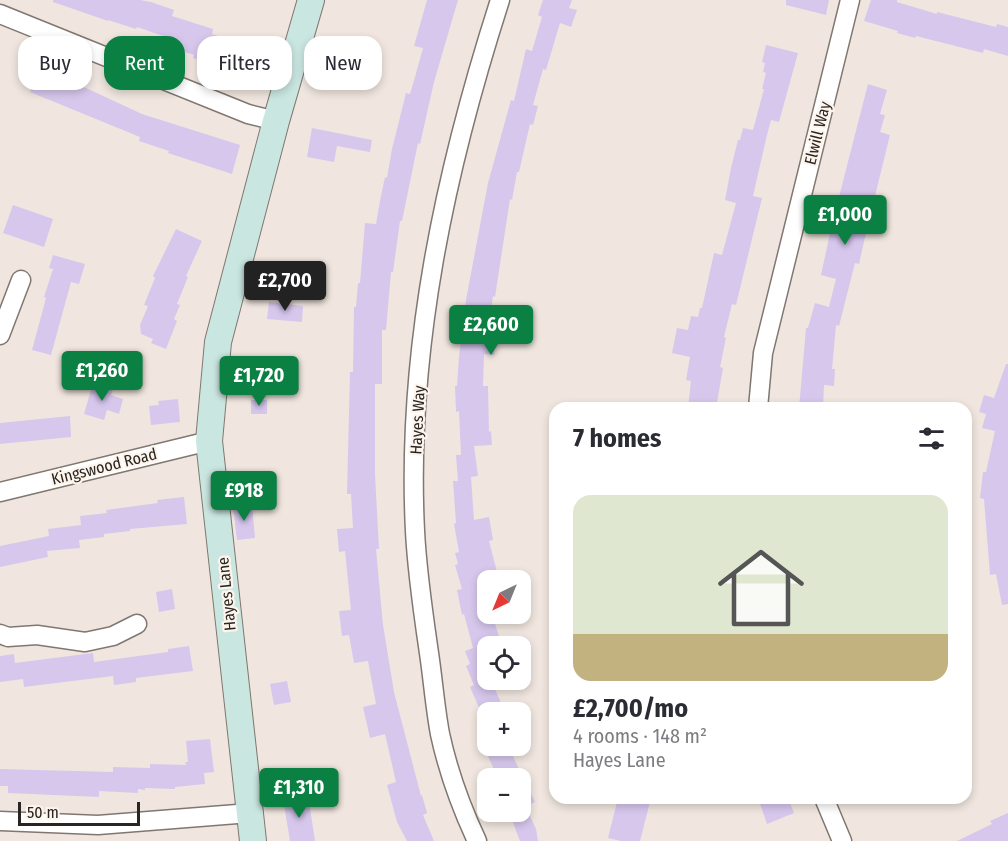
<!DOCTYPE html>
<meta charset="utf-8">
<style>
:root{--surface:#fff;--page:#f7f7f7;--text:#2b2b33;--muted:#7c7c81;--line:#e1e1e2;--accent:#0b8043}
body{margin:0;font-family:"Fira Sans Condensed",sans-serif;background:var(--page);color:var(--text);height:100vh;display:flex;flex-direction:column;font-size:22px;white-space:nowrap}
*{box-sizing:border-box;margin:0}
p{font-size:20px;color:var(--muted)}
.icon{flex:none;width:33px;height:33px;fill:none;stroke:currentColor;stroke-width:2;stroke-linecap:round;stroke-linejoin:round}
.map{position:relative;flex:1;overflow:hidden}
.drawer{position:absolute;left:549px;top:402px;width:423px;height:402px;display:flex;flex-direction:column;background:var(--surface);border-radius:18px;box-shadow:0 3px 9px #0003}
.drawer>*{flex:none}
.guide{position:absolute;left:18px;top:36px;width:441px;height:54px;display:flex;gap:12px}
.needle{width:39px;rotate:223deg}
.controls{position:absolute;left:477px;top:570px;display:grid;gap:12px}
.controls a{display:grid;place-items:center;width:54px;height:54px;border-radius:12px;background:var(--surface);box-shadow:0 3px 9px #0003;font-size:30px}
.scale{position:absolute;left:18px;bottom:15px;width:122px;box-sizing:border-box;padding-left:6px;border:3px solid #282522;border-top:0;font-size:16px;line-height:21px;white-space:nowrap;color:#282522;-webkit-text-stroke:4px #fdf4ec;paint-order:stroke}
.price{position:absolute;translate:-50% -51px;padding:0 14px;border-radius:6px;background:var(--accent);color:#fff;font-size:20px;line-height:39px;filter:drop-shadow(0 2px 3px #0008)}
.price::after{content:'';position:absolute;left:50%;top:36px;width:18px;height:14px;margin-left:-9px;background:inherit;clip-path:polygon(0 0,100% 0,50% 100%)}
.price.active{background:#222;color:#fff}
ul{padding:0;list-style:none}
li{display:grid;align-content:center;gap:12px;height:318px;padding:0 24px}
li+li{border-top:2px solid var(--line)}
li span{display:grid;place-items:center;height:186px;border-radius:18px;color:#555}
li>.icon{margin-inline-start:auto}
span .icon{width:108px;height:108px;fill:#fffc;stroke-width:1}
li b{font-size:26px}
h2{display:flex;justify-content:space-between;align-items:center;height:72px;padding:0 24px;font-size:26px}
.pill{padding:0 21px;border-radius:18px;background:var(--surface);box-shadow:0 3px 9px #0003;font-size:21px;line-height:54px}
.pill.active{background:var(--accent);color:#fff}
.map>svg:first-child{display:block}
.building{fill:#d7c7ed}
.lines{fill:none;stroke-linecap:round;stroke-linejoin:round}
.street-casing{stroke:#7f7770;stroke-width:21}
.secondary-casing{stroke:#7f7770;stroke-width:28}
.street{stroke:#fff;stroke-width:18}
.secondary{stroke:#cae6e0;stroke-width:26}
.labels{text-anchor:middle;stroke-width:4.5;stroke-linejoin:round;paint-order:stroke}
.street-label{font-size:16px;fill:#282522;stroke:#fdf4ec}
</style>
<div class="map">
<svg width="1008" height="841" viewBox="0 0 1008 841">
<rect width="100%" height="100%" fill="#f0e6df"/>
<path class="building" d="M53 0H140L151 2 174 10 172 16 213 29 212 34 254 48 245 76 193 58 194 55 167 46 169 38 137 27 136 29 108 20V21L53 2Z
M427 0H458L434 82 420 144 418 143 402 221H400L393 272H391L386 330H382V384H375V474L379 549H376L383 625 394 692 421 796 422 795 427 813 423 815 434 841H407L397 822 387 785 396 782 385 734 370 738 363 707 376 704 368 661 354 663 349 635 342 636 339 611 351 610 345 551 339 552 337 529 353 528 351 494H347L350 372H353L354 307H356L358 283H360L365 223 376 224 380 201 385 177 387 178 392 149 406 93 410 94 413 84 423 48 414 46Z
M543 0H572L569 8 577 10 571 27 560 23 546 70 543 69 533 105 538 106 533 125 530 124 519 172H517L512 200 510 199 495 297 493 296 488 331 496 332 494 355 484 354 483 386H488L489 432 491 431 492 445 474 446 478 476 471 477 474 520 489 517 493 540 489 541 497 572 488 575V614H492L502 646H488V680H491L505 712H481L470 687 474 685 466 666 470 664 465 651 473 648 464 614 462 615 457 590 462 589 455 565 458 564 455 553 459 552 454 524 456 523 453 481H458L456 455H461L459 411 456 412 455 386H457L459 357 466 300 488 183 511 100 514 101 526 49 532 51 542 17 538 15Z
M786 0H829L826 15 786 5Z
M871 0H897V2L937 14V12L996 27 997 24 1008 27V56L984 49 983 53 916 36 915 38 897 33 898 31 864 21Z
M766 45 798 53 779 122 771 120 767 135 753 196 762 198 736 305 732 304 724 337 726 338 720 367 723 368 716 408H688L691 381 686 380 690 357 672 353 677 328 688 330 691 316 698 317 700 308H702L714 253 722 255 736 203 725 200 731 168 738 140H740L743 128 753 130 764 89H762L766 73 763 72 765 63 762 62Z
M37 61 59 71 58 75 142 114 240 145 232 174 168 153 169 151 139 141 140 137 30 92 33 85 27 83Z
M868 84 887 90 880 114 885 115 880 132 890 135 874 200 872 199 863 232 866 233 859 264 855 263 839 326 836 325 832 369H835L834 386 824 385 823 408H799L806 328H808L815 303 829 307 836 279 821 275 832 224Z
M312 128 372 140 370 152 337 146 334 162 307 157Z
M13 205 53 219 44 247 3 233Z
M176 229 202 241 186 276 188 277 177 304 180 305 174 319 177 321 166 349 151 343 153 339 141 334 140 325 148 306 144 305 155 278 153 276Z
M53 255 85 264 79 284 71 282 51 355 32 350 46 298 44 297 53 269 49 268Z
M258 281 281 284 278 299 256 296Z
M269 302 303 306 302 322 267 319Z
M1006 364H1008V604L1002 605 996 574 990 575 984 499 980 498 983 472H986L995 431 982 428 986 414 979 412 984 395 994 398Z
M93 383 113 389 111 395 123 399 119 414 107 410 104 420 84 414Z
M178 399 180 422 151 425 149 406 159 405 158 401Z
M251 400H267V414H251Z
M70 416 71 437 0 444V423Z
M184 497 187 524 130 529V531L104 534V537L79 540 80 548 47 551 48 557 0 567V546L49 536 48 529 81 525 80 516 107 513 106 510 158 503 157 500Z
M252 505 255 538 237 540 233 507Z
M172 589 175 609 159 612 156 592Z
M189 646 193 671 136 678V682L114 685 113 676 24 687 23 679 0 682V656L14 654 15 663 93 653 94 662 168 652V649Z
M287 681 291 702 274 705 270 684Z
M210 739 214 772 204 773 205 784 175 787V789L145 788V790L138 789V793L99 791V797L8 793V786H0V769L113 772V767L150 768V764L186 765 185 762H188L186 741Z
M505 746H508L535 802 520 809V778H498L487 754Z
M308 795 315 841H290L283 799Z
M618 798H651L640 841H621L608 838Z
M758 798H788L794 813 767 824Z
M509 812H528L536 829 538 841H520Z
M1008 813V841H957L992 824 990 821Z"/>
<g class="lines">
<defs>
<path id="street" d="M0 14 248 114 276 121
M0 335 21 280
M758 408 763 353 850 0
M0 492 209 441
M0 634 8 637 37 635 85 642 113 636 137 624
M824 798 842 841
M0 821 98 825 250 813
M477 841C461 807 448 771 440 734 435 707 433 680 429 653 423 612 417 572 415 531 406 351 445 171 500 0"/>
<path id="secondary" d="M253 841 209 441 218 342 276 121 311 0"/>
</defs>
<use href="#street" class="street-casing"/>
<use href="#secondary" class="secondary-casing"/>
<use href="#street" class="street"/>
<use href="#secondary" class="secondary"/>
</g>
<g class="labels">
<g class="street-label">
<text transform="translate(817 133) rotate(-76)" y="6">Elwill Way</text>
<text transform="translate(417 420) rotate(-87)" y="6">Hayes Way</text>
<text transform="translate(104 466) rotate(-14)" y="6">Kingswood Road</text>
<text transform="translate(226 594) rotate(-96)" y="6">Hayes Lane</text>
</g>
</g>
</svg>
<div class="controls">
<a><svg class="needle" viewBox="-14 -14 28 28"><path d="M0-13l5 13h-10z" fill="#e53935"/><path d="M0 13l5-13h-10z" fill="#7c7c81"/></svg></a>
<a><svg class="icon" aria-label="locate" viewBox="0 0 24 24"><circle cx="12" cy="12" r="6"/><path d="M12 2v4M12 18v4M2 12h4M18 12h4"/></svg></a>
<a>+</a>
<a>−</a>
</div>
<div class="scale">50 m</div>
<b class="price" style="left:845px;top:246px">£1,000</b>
<b class="price active" style="left:285px;top:312px">£2,700</b>
<b class="price" style="left:491px;top:356px">£2,600</b>
<b class="price" style="left:102px;top:402px">£1,260</b>
<b class="price" style="left:259px;top:407px">£1,720</b>
<b class="price" style="left:244px;top:522px">£918</b>
<b class="price" style="left:299px;top:819px">£1,310</b>
<div class="guide">
<a class="pill">Buy</a>
<a class="pill active">Rent</a>
<a class="pill">Filters</a>
<a class="pill">New</a>
</div>
<section class="drawer">
<h2>7 homes<svg class="icon" aria-label="filters" viewBox="0 0 24 24"><path d="M4 7h16M4 17h16"/><circle cx="9" cy="7" r="2"/><circle cx="15" cy="17" r="2"/></svg></h2>
<ul>
<li><span style="background:linear-gradient(#dfe7d0 75%,#c2b280 0)"><svg class="icon" aria-label="home" viewBox="0 0 24 24"><path d="M3 11l9-7 9 7M6 9v11h12V9"/></svg></span><div><b>£2,700/mo</b><p>4 rooms · 148 m²</p><p>Hayes Lane</p></div></li>
</ul>
</section>
</div>
